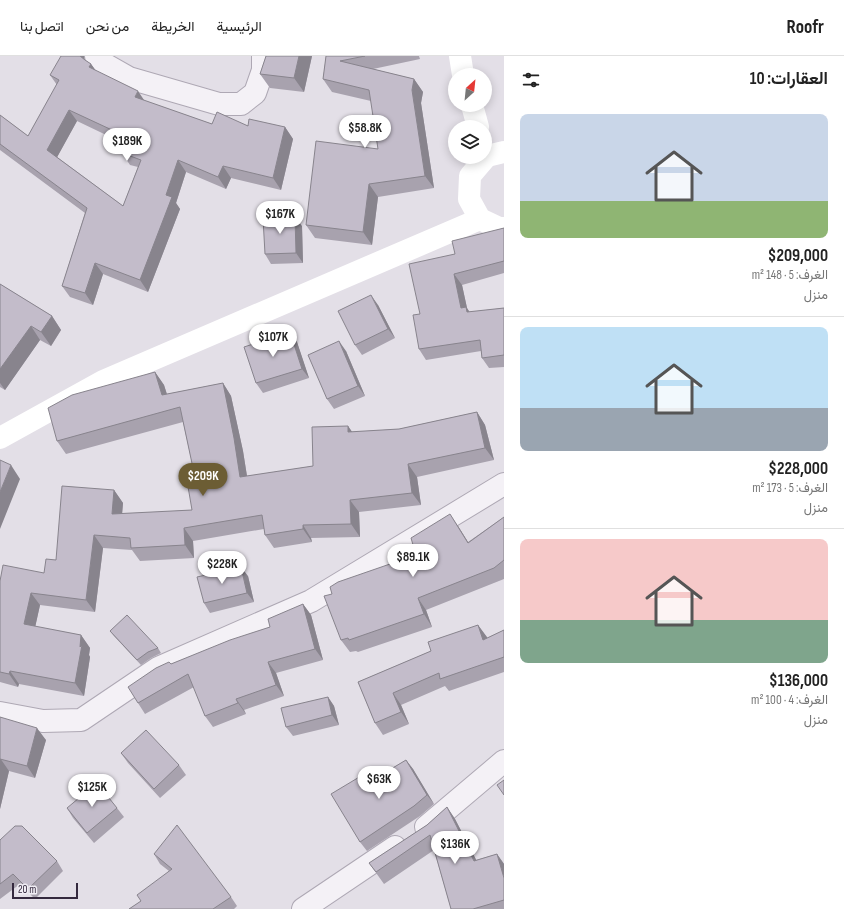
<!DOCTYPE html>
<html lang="ar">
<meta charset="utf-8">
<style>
:root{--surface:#fff;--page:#f2f2f2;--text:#222;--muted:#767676;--line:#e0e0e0;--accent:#6c5d34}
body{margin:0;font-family:"Sofia Sans Condensed",Vazirmatn,sans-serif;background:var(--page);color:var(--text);direction:rtl;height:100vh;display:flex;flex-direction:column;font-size:15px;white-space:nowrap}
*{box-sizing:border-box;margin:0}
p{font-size:13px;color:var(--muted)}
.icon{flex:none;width:22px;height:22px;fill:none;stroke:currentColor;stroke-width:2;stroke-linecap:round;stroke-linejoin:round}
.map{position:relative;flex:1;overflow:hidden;direction:ltr}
.side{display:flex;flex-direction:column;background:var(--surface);width:340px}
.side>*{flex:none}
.needle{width:26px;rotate:27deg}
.tools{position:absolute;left:448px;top:12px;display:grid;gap:8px}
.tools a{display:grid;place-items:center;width:44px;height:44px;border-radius:50%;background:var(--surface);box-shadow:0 2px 10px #0003;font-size:20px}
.scale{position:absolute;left:12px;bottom:10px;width:66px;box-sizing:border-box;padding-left:4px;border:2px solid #34293e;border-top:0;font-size:11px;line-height:14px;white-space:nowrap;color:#34293e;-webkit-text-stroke:3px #f1eef5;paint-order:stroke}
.price{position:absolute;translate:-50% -34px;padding:0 9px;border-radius:14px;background:#fff;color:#222;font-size:13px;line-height:26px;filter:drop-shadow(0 1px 2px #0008)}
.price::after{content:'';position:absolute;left:50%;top:24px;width:12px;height:9px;margin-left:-6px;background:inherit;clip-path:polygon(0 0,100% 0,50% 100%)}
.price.current{background:var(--accent);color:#fff}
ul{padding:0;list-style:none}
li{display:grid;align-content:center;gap:8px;height:212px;padding:0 16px}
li+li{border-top:1px solid var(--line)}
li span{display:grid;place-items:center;height:124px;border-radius:8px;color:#555}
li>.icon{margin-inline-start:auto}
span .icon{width:72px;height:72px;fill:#fffc;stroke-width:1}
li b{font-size:17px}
h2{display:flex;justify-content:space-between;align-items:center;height:48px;padding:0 16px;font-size:17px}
header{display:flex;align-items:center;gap:24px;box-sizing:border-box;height:56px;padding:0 20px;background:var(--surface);border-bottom:1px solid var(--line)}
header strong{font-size:19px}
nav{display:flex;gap:22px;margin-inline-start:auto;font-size:14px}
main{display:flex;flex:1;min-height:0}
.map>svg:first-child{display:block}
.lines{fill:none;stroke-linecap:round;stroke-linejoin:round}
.minor-casing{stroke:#aea8b4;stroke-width:24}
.minor{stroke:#f4f1f6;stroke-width:22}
.secondary{stroke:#fff;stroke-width:22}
.wall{fill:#a8a2ae;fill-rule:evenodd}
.shaded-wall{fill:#88848d}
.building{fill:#c3bcca;stroke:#88848d;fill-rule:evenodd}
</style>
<header>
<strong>Roofr</strong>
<nav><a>الرئيسية</a><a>الخريطة</a><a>من نحن</a><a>اتصل بنا</a></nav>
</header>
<main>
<section class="side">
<h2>العقارات: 10<svg class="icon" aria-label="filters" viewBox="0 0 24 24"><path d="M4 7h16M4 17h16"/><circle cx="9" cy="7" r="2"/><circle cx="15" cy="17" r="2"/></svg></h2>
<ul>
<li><span style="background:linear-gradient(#c9d6e8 70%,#8fb573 0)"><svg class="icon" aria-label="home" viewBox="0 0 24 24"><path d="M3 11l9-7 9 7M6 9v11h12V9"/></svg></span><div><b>$209,000</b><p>الغرف: 5 · 148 m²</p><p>منزل</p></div></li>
<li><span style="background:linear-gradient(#bfe0f5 65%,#9aa5b1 0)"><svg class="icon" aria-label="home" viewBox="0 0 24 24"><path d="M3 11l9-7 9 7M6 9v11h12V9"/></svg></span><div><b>$228,000</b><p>الغرف: 5 · 173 m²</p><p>منزل</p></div></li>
<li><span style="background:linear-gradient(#f6c9c9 65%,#7fa58c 0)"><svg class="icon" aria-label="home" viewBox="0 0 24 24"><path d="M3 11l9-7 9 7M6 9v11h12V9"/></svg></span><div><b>$136,000</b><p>الغرف: 4 · 100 m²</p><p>منزل</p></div></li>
</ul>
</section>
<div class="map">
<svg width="504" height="853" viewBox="0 0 504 853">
<rect width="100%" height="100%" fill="#e3dfe7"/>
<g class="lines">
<defs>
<path id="minor" d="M96 0 99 5 129 22 219 48H241L255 37 263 14V0
M0 657 43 665 81 664 158 612 311 545 504 428
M426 771 504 705
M303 853 395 791"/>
</defs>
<use href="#minor" class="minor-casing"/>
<use href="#minor" class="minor"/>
<path class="secondary" d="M460 0 463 19
M472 49 478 71
M504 96 487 100 470 120 469 143 480 163 499 172H504
M0 382 103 325 480 163"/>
</g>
<path class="wall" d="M266 0H312L304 36 270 32 260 18Z
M326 0H419L420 3 373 13 414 23 423 36 421 47 434 132 378 141 372 189 315 182 306 169 378 93 371 45 332 36 323 23Z
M85 4 91 8 96 15 145 45 212 68 285 71 293 83 281 134 231 122 226 133 186 116 176 147 180 153 148 236 103 218 93 249 70 241 62 230 85 157 0 94V59L28 80 57 29 50 19ZM77 65 125 88 122 97 130 109 138 111 123 150 57 101Z
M302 170 303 207 271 208 265 198Z
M504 172V217L462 229 467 252 469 256 504 252V311L489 312 482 302 481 295 426 304 419 293 420 258 455 198 497 174Z
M0 228 52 260 61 274 51 290 40 284 5 334 0 331Z
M378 249 395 282 362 299 355 289Z
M290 276 297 286 309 322 263 337 256 327Z
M346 295 365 340 334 353 327 343Z
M155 316 164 329 167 338 223 327 231 340 243 395 247 420 313 410 348 370 352 376 399 373 477 356 485 369 494 404 417 421 421 449 359 456 360 481 311 482 312 486 274 492 265 479 264 473 193 485 194 502 140 505 132 494 103 492 95 556 40 549 35 571 81 579 90 592 89 599 90 601 84 640 19 628 18 631 0 626V525L44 517 56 504 114 434 123 447 122 458 192 454 193 412 183 366 66 398 57 385Z
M504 461V523L426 554 432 571 358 596 356 595 350 596 341 584 332 538 416 499 458 470 468 486Z
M248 520 254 546 210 557 204 547Z
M303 548 311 559 323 604 276 617 284 640 244 654 246 658 213 671 205 660 194 631 145 658 138 647 171 608 270 571Z
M478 569 487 582 504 574V616L449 635 445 630 401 649 409 668 383 679 375 667 358 626 431 595Z
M110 575 158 592 161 597 151 602 141 609 114 580Z
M328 641 334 650 339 669 293 680 286 671Z
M0 661 46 684 35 722 9 715 0 753Z
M121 697 179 709 186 719 160 742 128 707Z
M406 704 413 713 434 748 420 760 367 795 360 786 361 720 366 728Z
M447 751 455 763 476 804 497 798 504 808V853H451L434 794 384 828 369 807 427 769Z
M67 752H117L124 761 94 787 73 762Z
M0 784 57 805 63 815 35 843 20 828 0 843Z
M154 798 231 841 237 850 234 853H129L141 845 169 815 160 808Z"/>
<path class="shaded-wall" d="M80 0H84L85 6Z
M299 0H312L304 36 294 22Z
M91 8 99 19 89 11Z
M414 23 423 36 421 47 434 132 425 120 412 34Z
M138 35 146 47 135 41Z
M69 54 77 65 55 105 47 94Z
M285 71 293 83 281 134 273 122Z
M178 104 186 116 176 147 180 153 148 236 140 224 166 139Z
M223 110 231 122 226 133 218 121Z
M369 128 378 141 372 189 363 176Z
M295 161 302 170 303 207 296 197Z
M95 207 103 218 93 249 85 237Z
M454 218 462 229 467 252 473 261 461 252Z
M371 239 378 249 395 282 388 273Z
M52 260 61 274 51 290 41 276Z
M31 270 40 284 5 334 0 327V313Z
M290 276 297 286 309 322 302 313Z
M339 285 346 295 365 340 358 330Z
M155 316 164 329 171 352 162 339Z
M223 327 231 340 243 395 249 433 240 421Z
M477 356 485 369 494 404 485 392Z
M348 370 357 383 348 376Z
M408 408 417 421 421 449 412 437Z
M11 409 20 423 0 473V436Z
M114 434 123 447 121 471 112 458Z
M350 444 359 456 360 481 351 468Z
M450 458 458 470 476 499 468 487Z
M303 469 311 482 312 486 303 473Z
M184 472 193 485 194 502 185 489Z
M94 479 103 492 95 556 86 544Z
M241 511 248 520 254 546 247 537Z
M31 537 40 549 33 581 24 568Z
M418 542 426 554 432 571 424 558Z
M303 548 311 559 323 604 315 593Z
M478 569 487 581 492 596 483 584Z
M81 579 90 592 89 599 90 601 84 640 75 627Z
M268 606 276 617 284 640 276 629Z
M10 615 19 628 18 631 9 618Z
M393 637 401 649 409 668 401 656Z
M328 641 334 650 339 669 332 659Z
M236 643 244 654 246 658 238 647Z
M37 672 46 684 35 722 27 710Z
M0 702 9 715 0 753Z
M406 704 413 713 434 748 427 739Z
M447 751 455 763 483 817 474 805Z
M497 798 504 808V822Z"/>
<path class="building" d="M61 0H80L85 4 91 8 89 11 138 35 135 41 212 68 217 56 248 70 249 63 285 71 273 122 223 110 218 121 178 104 166 139 172 141 140 224 95 207 85 237 62 230 87 152 0 88V59L28 80 59 24 50 19ZM69 54 127 81 122 97 141 104 123 150 47 94Z
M266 0H299L294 22 260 18Z
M326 0H365L340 5 414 23 412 34 425 120 369 128 363 176 306 169 316 85 378 93 369 34 323 23Z
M295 161 296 197 265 198 263 162Z
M504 172V205L454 218 461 252 466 251 467 256 504 252V299L482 302 480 284 419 293 413 259 420 258 409 208 455 198 452 185Z
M0 228 52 260 41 276 31 270 0 313Z
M371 239 388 273 355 289 338 255Z
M290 276 302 313 256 327 244 291Z
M339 285 358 330 327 343 308 299Z
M155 316 162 339 223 327 234 382 240 421 313 410 312 371 348 370V376L399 373 477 356 485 392 408 408 412 437 350 444 351 468 303 469V473L265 479 262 459 184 472 185 489 131 492 130 482 94 479 86 544 31 537 24 568 81 579 80 591 82 589 75 627 10 615 9 618 0 616V525L3 509 44 517 46 503 56 504 62 430 114 434 112 458 192 454 185 413 193 412 180 351 57 385 48 352 72 339Z
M0 404 11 409 0 436Z
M450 458 468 487 504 461V504L494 512 418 542 424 558 349 584 348 582 341 584 324 540 332 538 330 531 338 526 416 499 411 482Z
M241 511 247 537 204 547 197 521Z
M303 548 315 593 268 606 276 629 236 643 238 647 205 660 188 618 138 647 128 631 156 612 169 606 171 608 230 584 270 571 268 563Z
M127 559 158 592 148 596 137 604 110 575Z
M478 569 483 584 504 574V601L440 623 439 617 393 637 401 656 375 667 358 626 431 595 428 586Z
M328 641 332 659 286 671 281 652Z
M0 661 37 672 27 710 0 703Z
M146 674 179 709 154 733 121 697Z
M406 704 427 739 414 750 360 786 331 738 361 720 366 728Z
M504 724V739L497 729Z
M97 727 117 752 87 777 67 752Z
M447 751 474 805 497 798 504 822V844L473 853H451L430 779 376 816 369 807 427 769Z
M177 769 231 841 213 853H129L141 845 137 839 172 813 154 798Z
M15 770H22L57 805 28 833 13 818 0 828V784Z"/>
</svg>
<div class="tools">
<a><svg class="needle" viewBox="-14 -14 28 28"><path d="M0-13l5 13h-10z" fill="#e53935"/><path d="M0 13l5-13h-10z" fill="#767676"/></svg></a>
<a><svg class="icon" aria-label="layers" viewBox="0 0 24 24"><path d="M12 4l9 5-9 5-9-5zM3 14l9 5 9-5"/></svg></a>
</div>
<div class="scale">20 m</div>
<b class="price" style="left:365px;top:93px">$58.8K</b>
<b class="price" style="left:127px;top:106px">$189K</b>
<b class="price" style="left:280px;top:179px">$167K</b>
<b class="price" style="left:273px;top:302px">$107K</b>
<b class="price current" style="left:203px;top:441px">$209K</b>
<b class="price" style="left:413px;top:522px">$89.1K</b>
<b class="price" style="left:222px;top:529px">$228K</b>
<b class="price" style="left:379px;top:744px">$63K</b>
<b class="price" style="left:92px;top:752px">$125K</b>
<b class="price" style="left:455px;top:809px">$136K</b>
</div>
</main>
